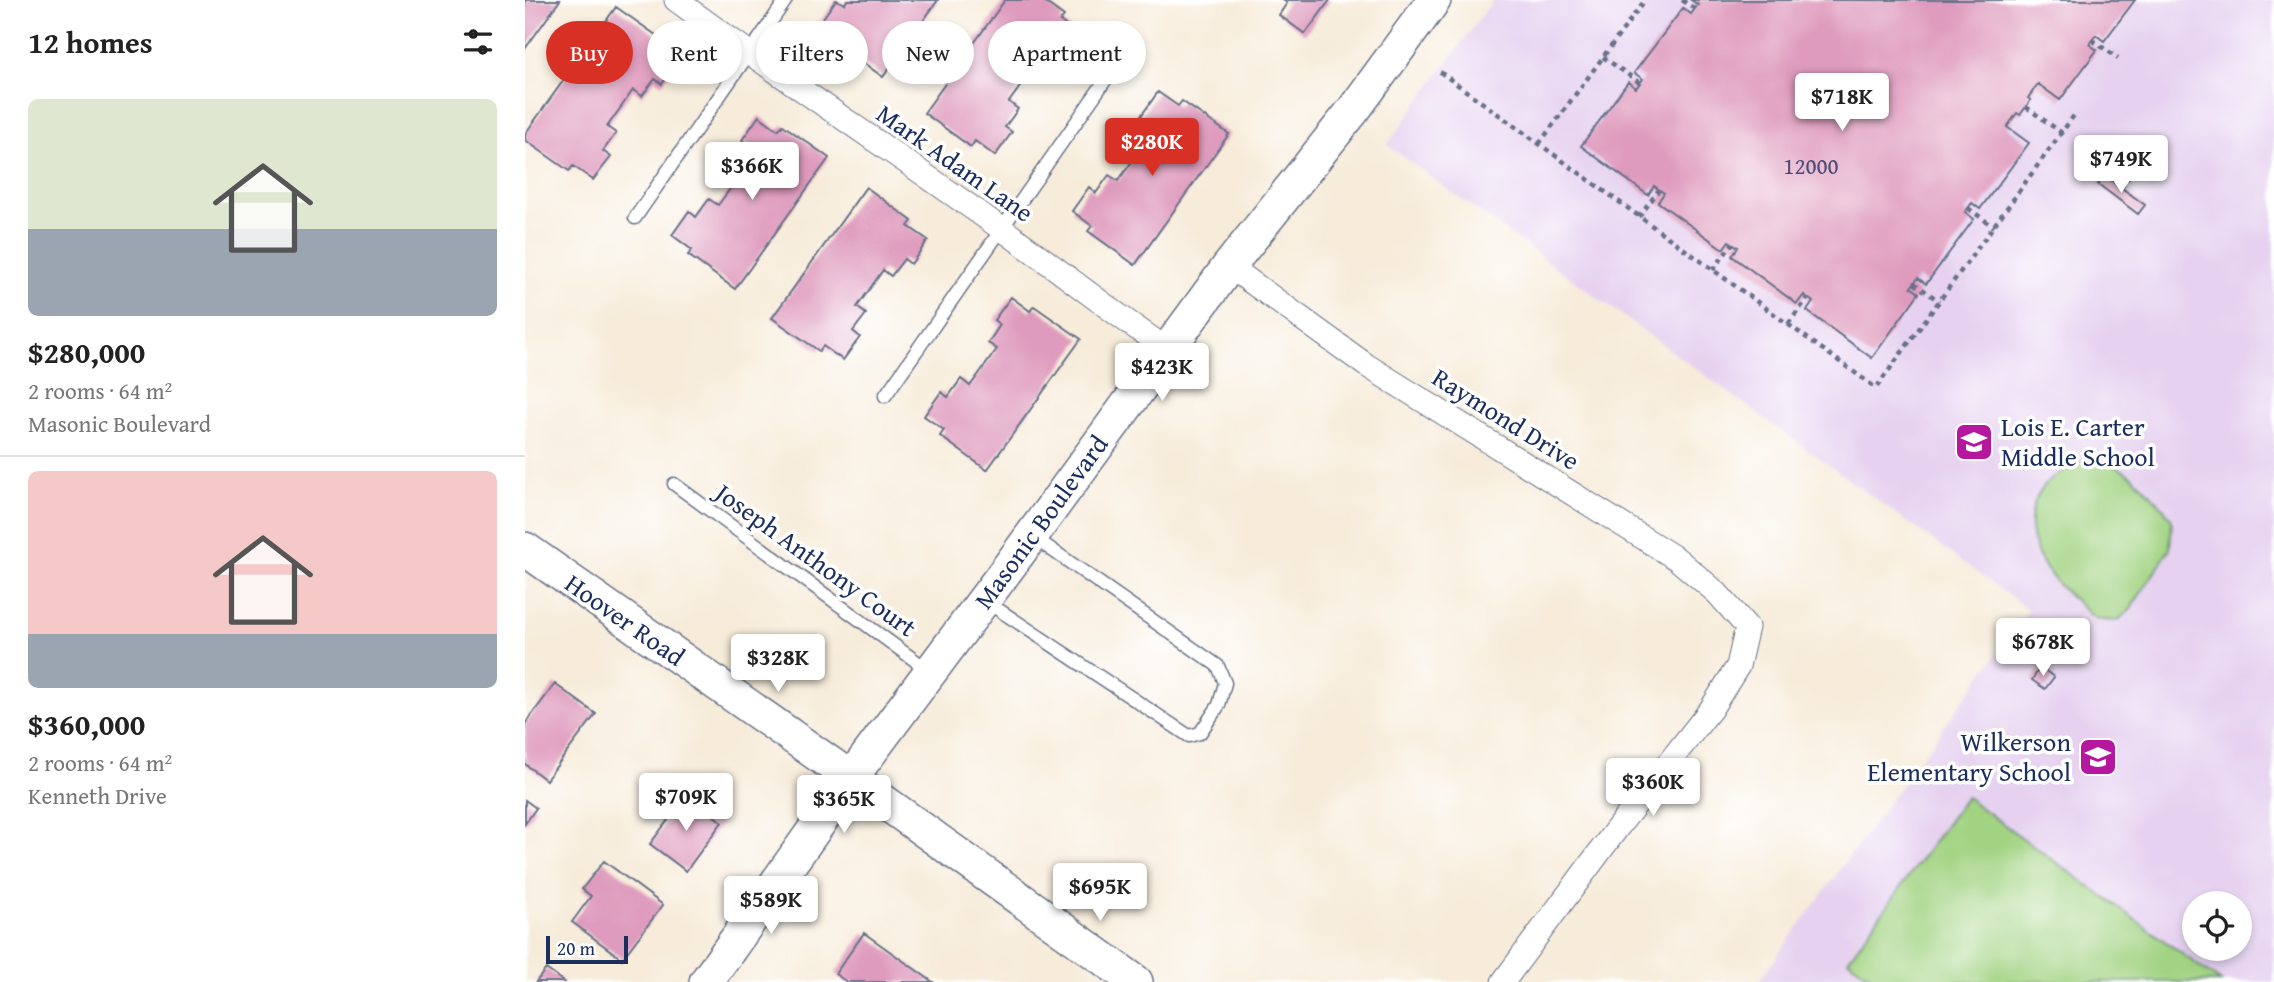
<!DOCTYPE html>
<meta charset="utf-8">
<style>
:root{--surface:#fff;--page:#f2f2f2;--text:#222;--muted:#767676;--line:#e0e0e0;--accent:#d93025}
body{margin:0;font-family:"Gentium Book Plus",serif;background:var(--page);color:var(--text);height:100vh;display:flex;flex-direction:column;font-size:26px;white-space:nowrap}
*{box-sizing:border-box;margin:0}
p{font-size:23px;color:var(--muted)}
.icon{flex:none;width:38px;height:38px;fill:none;stroke:currentColor;stroke-width:2;stroke-linecap:round;stroke-linejoin:round}
.map{position:relative;flex:1;overflow:hidden}
.sheet{display:flex;flex-direction:column;background:var(--surface);width:525px}
.sheet>*{flex:none}
.banner{position:absolute;left:21px;top:21px;width:665px;height:63px;display:flex;gap:14px}
.buttons{position:absolute;left:1657px;top:891px;display:grid;gap:14px}
.buttons a{display:grid;place-items:center;width:70px;height:70px;border-radius:50%;background:var(--surface);box-shadow:0 4px 10px #0003;font-size:35px}
.scale{position:absolute;left:21px;bottom:18px;width:82px;box-sizing:border-box;padding-left:7px;border:4px solid #1b2f5e;border-top:0;font-size:19px;line-height:24px;white-space:nowrap;color:#1b2f5e;-webkit-text-stroke:5px #fff;paint-order:stroke}
.price{position:absolute;translate:-50% -60px;padding:0 16px;border-radius:7px;background:#fff;color:#222;font-size:23px;line-height:46px;filter:drop-shadow(0 2px 4px #0008)}
.price::after{content:'';position:absolute;left:50%;top:42px;width:21px;height:16px;margin-left:-10px;background:inherit;clip-path:polygon(0 0,100% 0,50% 100%)}
.price.current{background:var(--accent);color:#fff}
ul{padding:0;list-style:none}
li{display:grid;align-content:center;gap:14px;height:371px;padding:0 28px}
li+li{border-top:2px solid var(--line)}
li span{display:grid;place-items:center;height:217px;border-radius:10px;color:#555}
li>.icon{margin-inline-start:auto}
span .icon{width:126px;height:126px;fill:#fffc;stroke-width:1}
li b{font-size:30px}
h2{display:flex;justify-content:space-between;align-items:center;height:84px;padding:0 28px;font-size:30px}
.chip{padding:0 24px;border-radius:32px;background:var(--surface);box-shadow:0 4px 10px #0003;font-size:24px;line-height:63px}
.chip.current{background:var(--accent);color:#fff}
main{display:flex;flex:1;min-height:0}
.map>svg:first-child{display:block}
.built{fill:#e6d2f0;fill-rule:evenodd}
.green{fill:#a2d382;stroke:#5e8170;stroke-width:2}
.building{fill:#df9bbe}
.lines{fill:none;stroke-linecap:round;stroke-linejoin:round}
.lane-casing{stroke:#687189;stroke-width:15}
.street-casing{stroke:#687189;stroke-width:25}
.secondary-casing{stroke:#687189;stroke-width:36}
.path{stroke:#687189;stroke-width:4.5;stroke-dasharray:5 5;stroke-linecap:butt}
.lane{stroke:#fff;stroke-width:12}
.street{stroke:#fff;stroke-width:23}
.secondary{stroke:#fff;stroke-width:33}
.labels{text-anchor:middle;stroke-width:7;stroke-linejoin:round;paint-order:stroke}
.number-label{font-size:23px;fill:#4c4a76}
.street-label{font-size:26px;fill:#1b2f5e;stroke:#fff}
.poi-label{font-size:26px;fill:#1b2f5e;stroke:#fff;text-anchor:start}
</style>
<main>
<section class="sheet">
<h2>12 homes<svg class="icon" aria-label="filters" viewBox="0 0 24 24"><path d="M4 7h16M4 17h16"/><circle cx="9" cy="7" r="2"/><circle cx="15" cy="17" r="2"/></svg></h2>
<ul>
<li><span style="background:linear-gradient(#dfe7d0 60%,#9aa5b1 0)"><svg class="icon" aria-label="home" viewBox="0 0 24 24"><path d="M3 11l9-7 9 7M6 9v11h12V9"/></svg></span><div><b>$280,000</b><p>2 rooms · 64 m²</p><p>Masonic Boulevard</p></div></li>
<li><span style="background:linear-gradient(#f6c9c9 75%,#9aa5b1 0)"><svg class="icon" aria-label="home" viewBox="0 0 24 24"><path d="M3 11l9-7 9 7M6 9v11h12V9"/></svg></span><div><b>$360,000</b><p>2 rooms · 64 m²</p><p>Kenneth Drive</p></div></li>
</ul>
</section>
<div class="map">
<svg width="1749" height="982" viewBox="0 0 1749 982">
<rect width="100%" height="100%" fill="#fff"/>
<filter id="ink" filterUnits="userSpaceOnUse"><feTurbulence type="fractalNoise" baseFrequency=".0143" numOctaves="2"/><feDisplacementMap in="SourceGraphic" scale="14" xChannelSelector="R" yChannelSelector="G"/><feConvolveMatrix kernelMatrix="1 2 1 2 8 2 1 2 1" color-interpolation-filters="sRGB"/></filter>
<filter id="wash" filterUnits="userSpaceOnUse"><feTurbulence type="fractalNoise" baseFrequency=".00686" numOctaves="4" result="noise"/><feDisplacementMap in="SourceGraphic" scale="28" xChannelSelector="R" yChannelSelector="G"/><feGaussianBlur stdDeviation="1.57" result="paint"/><feColorMatrix in="noise" values="0 0 0 0 0 0 0 0 0 0 0 0 0 0 0 0 0 1.4 0 .05"/><feComposite in="paint" operator="in"/></filter>
<g filter="url(#wash)">
<rect width="100%" height="100%" fill="#f7ecda"/>
<path class="built" d="M968 0H1749V982H1233L1504 610 862 145ZM1670 903H1715V948H1670Z"/>
<path class="green" d="M1561 459C1599 460 1625 491 1647 519L1645 549 1604 611 1592 621C1586 620 1577 621 1571 618 1564 615 1556 606 1551 601 1519 575 1489 529 1517 489 1527 475 1546 467 1561 459Z
M1441 797 1696 982H1354L1323 960Z"/>
<g id="blocks">
<path class="building" d="M0 0H35L0 49Z
M311 0 320 4 322 0H413L358 77 311 43 315 37 295 22Z
M480 0H517L539 16 535 21 555 36 538 59 531 54 518 72 510 66 484 102 493 109 480 127 487 132 470 156 450 141 446 147 399 113Z
M758 0H805L780 34 754 15 762 3Z
M1166 0H1610L1579 41 1571 35 1564 44 1572 50 1535 100 1513 84 1503 98 1506 100 1495 115 1492 113 1482 127 1504 143 1455 209 1447 203 1440 212 1449 219 1401 284 1393 278 1386 287 1394 293 1347 358 1282 311 1288 302 1283 298 1279 295 1272 304 1207 256 1213 247 1204 241 1198 249 1133 202 1139 193 1129 186 1123 195 1056 146 1103 82 1111 88 1118 79 1109 73 1158 8 1166 14 1173 5Z
M91 7 138 40 134 46 154 60 137 84 130 79 117 96 108 90 82 127 91 133 78 151 86 157 68 180 48 166 44 171 0 140V134Z
M633 92 653 106 657 101 704 134 610 265 563 231 567 226 547 211 564 187 571 193 584 175 593 181 619 145 611 138 623 121 616 116Z
M234 116 253 130 258 125 304 158 210 289 163 255 167 250 147 235 164 211 171 217 184 199 193 205 220 169 211 162 224 145 217 140Z
M1579 175 1620 205 1613 214 1573 184Z
M341 187 387 221 383 226 403 240 386 264 379 259 366 276 358 270 332 307 341 314 328 331 335 337 318 360 298 346 294 351 247 318Z
M486 297 505 311 509 306 556 339 462 470 415 436 419 430 399 416 416 392 423 397 436 379 445 386 472 349 463 343 475 325 469 320Z
M1515 667 1529 677 1520 689 1507 680Z
M30 684 71 714 21 780 0 764V724Z
M162 795 197 822 161 871 125 844Z
M0 800 11 808 0 824Z
M79 861 138 905 97 959 47 922 66 896 57 889Z
M339 933 408 982H322L310 974Z
M21 969 39 982H11Z"/>
</g>
</g>
<g filter="url(#ink)">
<use href="#blocks" fill-opacity="0" stroke="#687189" stroke-width="2"/>
<g class="lines">
<defs>
<path id="lane" d="M110 218 261 0
M360 396 591 65
M149 484 403 670
M459 600 664 736 675 733 694 705 700 683 693 666 507 536"/>
<path id="street" d="M151 0C257 78 367 151 474 227 531 267 584 311 642 349
M704 266 841 365 1152 559 1192 593 1222 627 1213 666 1186 709 1093 827 978 982"/>
<path id="secondary" d="M0 549 326 778 611 982
M181 982 326 778 488 561 704 266 830 108 909 0"/>
</defs>
<use href="#lane" class="lane-casing"/>
<use href="#street" class="street-casing"/>
<use href="#secondary" class="secondary-casing"/>
<path class="path" d="M1157 0 1170 9
M1567 40 1593 58
M1078 57 1115 83
M915 72 1351 388 1550 114
M1501 107 1537 133
M1014 144 1120 0
M1596 188 1602 180 1608 158
M1443 208 1469 227
M1114 217 1134 190
M1188 270 1208 243
M1389 283 1414 301
M1263 324 1283 298"/>
<use href="#lane" class="lane"/>
<use href="#street" class="street"/>
<use href="#secondary" class="secondary"/>
</g>
</g>
<defs>
<symbol id="school-square" viewBox="-11 -11 22 22"><rect x="-9" y="-9" width="18" height="18" rx="4" fill="#b5179e" stroke="#fff"/><path d="M0-5L7-2L0 1L-7-2ZM-4 1L0 2.5L4 1V4Q0 6-4 4Z" fill="#fff"/></symbol>
</defs>
<g fill-rule="evenodd">
<use href="#school-square" x="1427" y="420" width="44" height="44"/>
<use href="#school-square" x="1551" y="735" width="44" height="44"/>
</g>
<g class="labels">
<g class="number-label">
<text x="1286" y="174">12000</text>
</g>
<g class="street-label">
<text transform="translate(430 163) rotate(35)" y="9">Mark Adam Lane</text>
<text transform="translate(981 419) rotate(32)" y="9">Raymond Drive</text>
<text transform="translate(516 522) rotate(-54)" y="9">Masonic Boulevard</text>
<text transform="translate(291 560) rotate(36)" y="9">Joseph Anthony Court</text>
<text transform="translate(100 620) rotate(35)" y="9">Hoover Road</text>
</g>
<g class="poi-label">
<text x="1476" y="436">Lois E. Carter<tspan x="1476" dy="30">Middle School</tspan></text>
<text x="1546" y="751" text-anchor="end">Wilkerson<tspan x="1546" dy="30">Elementary School</tspan></text>
</g>
</g>
</svg>
<div class="buttons">
<a><svg class="icon" aria-label="locate" viewBox="0 0 24 24"><circle cx="12" cy="12" r="6"/><path d="M12 2v4M12 18v4M2 12h4M18 12h4"/></svg></a>
</div>
<div class="scale">20 m</div>
<b class="price" style="left:1317px;top:133px">$718K</b>
<b class="price current" style="left:627px;top:178px">$280K</b>
<b class="price" style="left:1596px;top:195px">$749K</b>
<b class="price" style="left:227px;top:202px">$366K</b>
<b class="price" style="left:637px;top:403px">$423K</b>
<b class="price" style="left:1518px;top:678px">$678K</b>
<b class="price" style="left:253px;top:694px">$328K</b>
<b class="price" style="left:1128px;top:818px">$360K</b>
<b class="price" style="left:161px;top:833px">$709K</b>
<b class="price" style="left:319px;top:835px">$365K</b>
<b class="price" style="left:575px;top:923px">$695K</b>
<b class="price" style="left:246px;top:936px">$589K</b>
<div class="banner">
<a class="chip current">Buy</a>
<a class="chip">Rent</a>
<a class="chip">Filters</a>
<a class="chip">New</a>
<a class="chip">Apartment</a>
</div>
</div>
</main>
